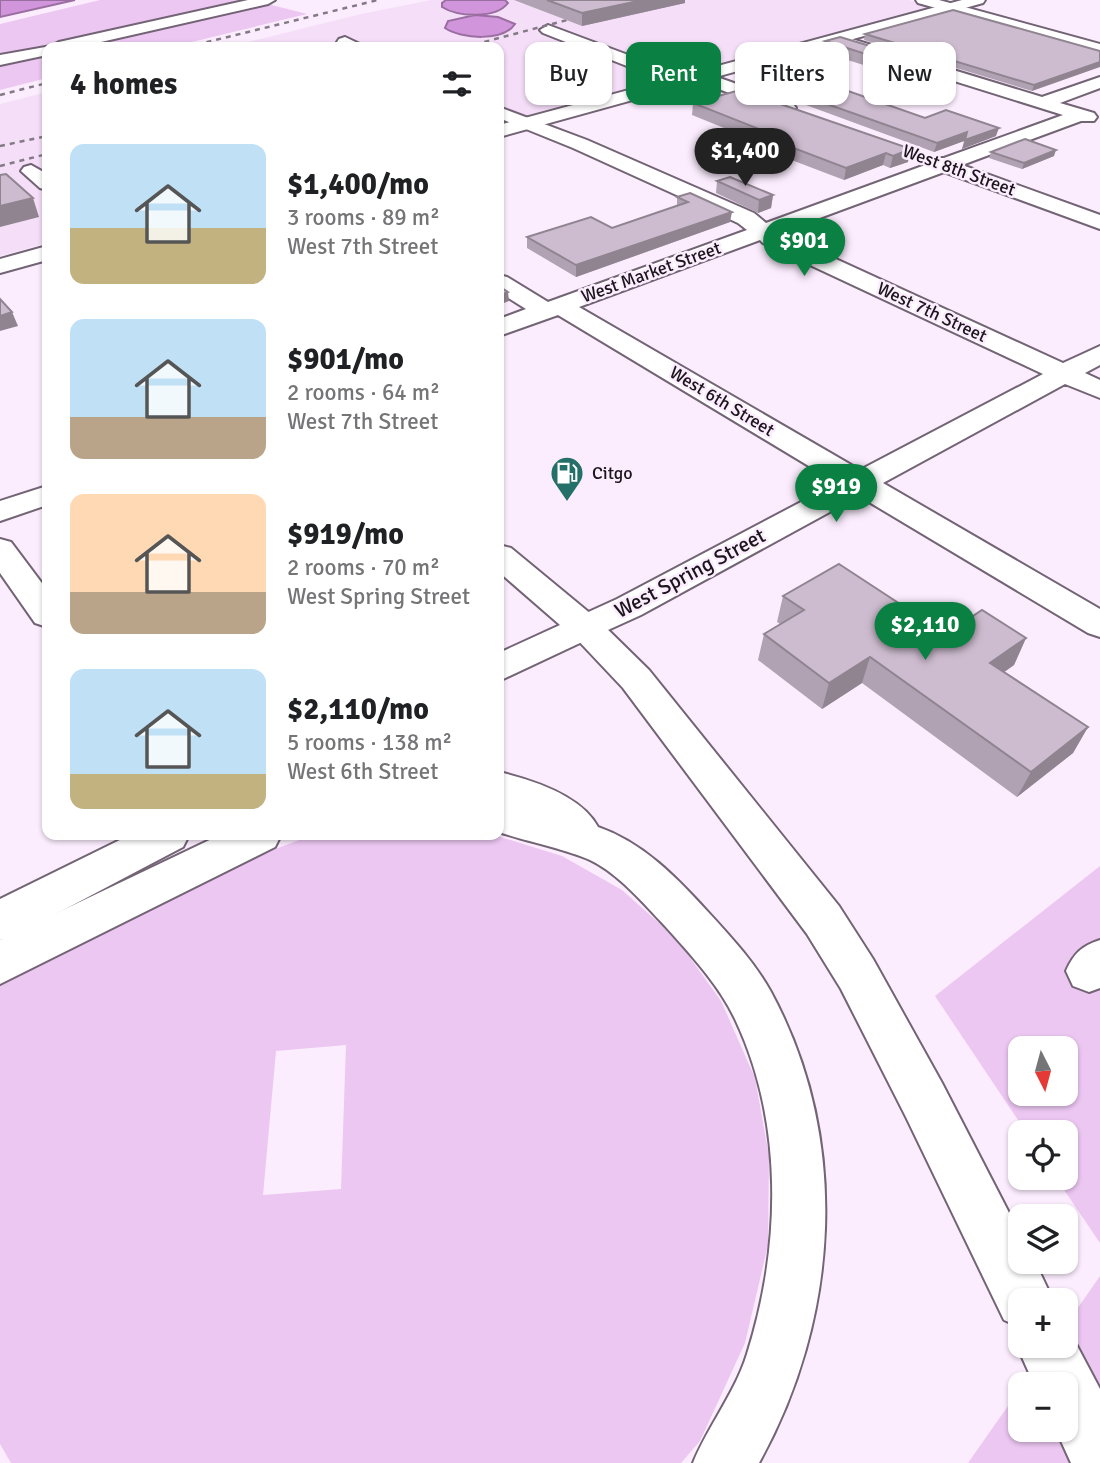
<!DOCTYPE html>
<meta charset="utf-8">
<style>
:root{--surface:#fff;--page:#f2f2f2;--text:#202124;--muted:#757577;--accent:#0b8043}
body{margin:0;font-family:Signika,sans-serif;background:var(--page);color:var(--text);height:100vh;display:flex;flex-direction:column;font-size:26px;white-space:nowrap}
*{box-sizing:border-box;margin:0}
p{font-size:23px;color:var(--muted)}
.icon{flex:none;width:38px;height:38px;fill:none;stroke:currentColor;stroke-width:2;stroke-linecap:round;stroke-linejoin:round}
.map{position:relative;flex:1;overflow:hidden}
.sheet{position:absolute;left:42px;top:42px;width:462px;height:798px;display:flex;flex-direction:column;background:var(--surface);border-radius:14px;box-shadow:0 2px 5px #0004}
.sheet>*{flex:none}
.guide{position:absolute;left:525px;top:42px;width:469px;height:63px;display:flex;gap:14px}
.needle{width:46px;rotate:174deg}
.controls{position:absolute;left:1008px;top:1036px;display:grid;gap:14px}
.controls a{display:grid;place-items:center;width:70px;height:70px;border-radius:14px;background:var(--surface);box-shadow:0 2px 5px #0004;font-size:35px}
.price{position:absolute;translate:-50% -60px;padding:0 16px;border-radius:24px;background:var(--accent);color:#fff;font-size:23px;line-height:46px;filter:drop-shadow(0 2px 4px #0008)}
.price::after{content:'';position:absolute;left:50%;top:42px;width:21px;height:16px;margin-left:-10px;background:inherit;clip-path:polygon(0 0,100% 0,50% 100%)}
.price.selected{background:#222;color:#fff}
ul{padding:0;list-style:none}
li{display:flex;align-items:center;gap:21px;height:175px;padding:0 28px}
li span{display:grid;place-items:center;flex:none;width:196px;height:140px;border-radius:14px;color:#555}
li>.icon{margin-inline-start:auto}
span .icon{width:84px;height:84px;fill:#fffc;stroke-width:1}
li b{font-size:30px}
h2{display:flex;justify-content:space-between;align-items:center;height:84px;padding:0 28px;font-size:30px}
.chip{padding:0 24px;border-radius:14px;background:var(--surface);box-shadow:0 2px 5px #0004;font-size:24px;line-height:63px}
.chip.selected{background:var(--accent);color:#fff}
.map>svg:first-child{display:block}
.built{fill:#f5def8}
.green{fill:#ecc7f2;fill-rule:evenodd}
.water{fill:#d195db;stroke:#9a6ea1;stroke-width:2}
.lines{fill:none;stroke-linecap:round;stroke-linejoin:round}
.minor-casing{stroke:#736475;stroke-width:4}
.major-casing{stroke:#736475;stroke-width:4}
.highway-casing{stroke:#736475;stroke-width:4}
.minor{fill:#fff;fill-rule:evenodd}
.major{fill:#fff;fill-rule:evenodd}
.highway{fill:#fff;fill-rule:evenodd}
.rail{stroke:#847a86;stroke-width:2.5;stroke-dasharray:5 5;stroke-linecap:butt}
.wall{fill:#b0a2b2}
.shaded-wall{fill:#908491}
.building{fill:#cdbccf;stroke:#908491;stroke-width:2}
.labels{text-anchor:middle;stroke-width:5;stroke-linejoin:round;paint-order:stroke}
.far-street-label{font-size:18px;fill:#1a141b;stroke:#fcedfe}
.far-poi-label{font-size:18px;fill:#1a141b;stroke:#fcedfe;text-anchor:start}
.street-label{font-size:21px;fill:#1a141b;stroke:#fcedfe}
</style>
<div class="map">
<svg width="1100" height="1463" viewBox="0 0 1100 1463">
<rect width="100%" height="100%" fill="#fcedfe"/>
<path class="built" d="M431 0H909L934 7 499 123V47H228L361 14Z
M47 92V243L0 256V104Z"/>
<path class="green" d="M100 0H252L307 14 171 47H47V78L0 90V24Z
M327 835H494L562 856 622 890 676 938 721 1001 755 1078 769 1156 768 1245 745 1343 700 1441 681 1463H11L0 1444V985L241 862 302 839ZM346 1045 341 1189 263 1195 276 1051Z
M1100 866V1243L1056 1178H1066V1132H1026L935 996ZM1020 1048H1066V1094H1020Z
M1100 1276V1463H968L1020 1389V1430H1066V1384H1023L1051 1346H1066V1325Z"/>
<path class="water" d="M0 0H75L0 17Z
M446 0H505L508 3C496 19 458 17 442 7V3Z
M475 15 498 17 515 24C503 42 461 39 445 28L448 21Z"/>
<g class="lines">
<defs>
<path id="minor" d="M248 0H275L268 4 79 47H47V55L0 65V55L51 46 59 42Z
M916 0H939L1100 44V54L918 3Z
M548 25 687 77 690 81 681 86 675 85 543 33 540 30Z
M345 37 366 47 339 45 337 42 339 39Z
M845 37 1042 97 1100 77V88L1060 103 1094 113 1097 117 1094 121H1081L962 165 1100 215V229L944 172 779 233 1063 363 1100 346V365L1085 373 1100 380V398L1065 384 883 483 1100 609V637L1088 633 859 496 641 615 597 635 585 639 573 635 567 627 573 619 617 599 837 483 558 315 499 336V319L526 309 499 292V275L507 277 548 302 747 230 738 223 573 148 499 118V107L587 140 754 213 766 223 928 164 929 158H944L1063 115 839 45 837 42ZM760 240 763 243 1043 374 860 470 579 307Z
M700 71 793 104 796 108 787 113 781 112 694 80 692 76Z
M31 165 47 174V190L40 188 21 171 24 167Z
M47 486V505L0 521V501Z
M1100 940V988L1089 992 1073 986 1066 971C1074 953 1082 946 1100 940Z"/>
<path id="major" d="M962 0H985L983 3 499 137V125Z
M47 246V260L0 273V259Z
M0 539 11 542 47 590V627L35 623 0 573Z
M499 545 511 548 597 619 603 627 597 635 499 681V653L560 625 499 572Z
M130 835H189L183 847 16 935 0 940V899Z"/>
<path id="highway" d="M585 615 597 619 649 670 839 906 873 959 942 1083 1020 1234V1262H1035L1053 1300H1020V1327L1004 1320 906 1117 841 989 807 934 623 688 573 635 567 627 573 619Z
M499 772C532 780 581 795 598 827 644 843 677 878 709 913 732 938 755 963 771 992 851 1140 839 1319 759 1463H693C708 1426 735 1393 747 1354 781 1247 784 1122 735 1019 719 985 690 954 665 926 643 903 619 874 590 860 566 849 525 841 499 832Z
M220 835H281L275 847 0 984V940Z
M1066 1325 1100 1389V1463H1071L1056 1430H1066V1384H1034L1017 1346 1020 1337V1346H1066Z"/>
</defs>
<use href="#minor" class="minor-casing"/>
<use href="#major" class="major-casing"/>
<use href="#highway" class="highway-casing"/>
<use href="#minor" class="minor"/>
<use href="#major" class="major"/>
<use href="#highway" class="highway"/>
<path class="rail" d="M187 47 378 0
M465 47 586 15
M0 95 47 83
M0 146 47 136
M0 166 47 154"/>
</g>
<path class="wall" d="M514 0H685V3L582 26Z
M865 34 1100 51 1032 91 864 40Z
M840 37 894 65 879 70 823 52 825 41Z
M740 90 908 162 890 168 883 165 844 180 760 148 761 143 692 115 693 103Z
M796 93 925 118 996 136 962 149 964 141 934 152 795 101Z
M991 152 1054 156 1022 169 989 158Z
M717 181 773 195 771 208 758 213 716 193Z
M677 197 730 222 576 277 527 248V237L612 228 677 206Z
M783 596 946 634 1026 638 1014 665 1004 672 1088 727 1073 753 1017 797 862 683 822 709 758 660 764 634 780 624 777 622Z"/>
<path class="shaded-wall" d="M643 0H685V3L582 26V13Z
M897 54 894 65 879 70 881 59Z
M1100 62V67L1032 91 1034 85Z
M999 128 996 136 962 149 965 140Z
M967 132 964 141 934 152 937 143Z
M911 149 908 162 890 168 893 156Z
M1056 150 1054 156 1022 169 1024 163Z
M886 153 883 165 844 180 846 168Z
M773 195 771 208 758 213 759 200Z
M33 198 39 217 0 227V206Z
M732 212 730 222 576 277V265Z
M508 292 509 301 499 305V296Z
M12 312 18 326 0 331V316Z
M1026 638 1014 665 979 690 990 663Z
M870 657 862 683 822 709 829 683Z
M1088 727 1073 753 1017 797 1031 772Z"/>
<path class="building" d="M547 0H643L582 13Z
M953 10 1100 51V62L1034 85 865 34Z
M840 37 897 54 881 59 825 41Z
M828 84 925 118 946 110 999 128 965 140 967 132 937 143 796 93Z
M740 90 911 149 893 156 886 153 846 168 762 136 769 133 693 103Z
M1025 139 1056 150 1024 163 991 152Z
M6 174 33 198 0 206V175Z
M730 177 773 195 759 200 717 181Z
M690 193 732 212 576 265 527 237 591 217 612 228 688 202 677 197Z
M499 286 508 292 499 296Z
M0 299 12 312 0 316Z
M839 564 946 634 982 610 1026 638 990 663 1088 727 1031 772 870 657 829 683 764 634 804 610 783 596Z"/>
<defs>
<symbol id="fuel-pin" viewBox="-11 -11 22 30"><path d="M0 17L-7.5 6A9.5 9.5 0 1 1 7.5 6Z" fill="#256f69" stroke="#fcedfe"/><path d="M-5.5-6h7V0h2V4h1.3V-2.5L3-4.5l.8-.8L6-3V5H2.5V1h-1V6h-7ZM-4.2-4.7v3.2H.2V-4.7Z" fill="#fff"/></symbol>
</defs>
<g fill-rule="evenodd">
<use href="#fuel-pin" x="548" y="454" width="38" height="52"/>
</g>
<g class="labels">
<g class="far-street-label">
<text transform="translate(959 170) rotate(20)" y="6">West 8th Street</text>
<text transform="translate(651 272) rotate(-20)" y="6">West Market Street</text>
<text transform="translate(932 312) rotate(25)" y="6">West 7th Street</text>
<text transform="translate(722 401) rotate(31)" y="6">West 6th Street</text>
</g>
<g class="far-poi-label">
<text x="592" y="479">Citgo</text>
</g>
<g class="street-label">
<text transform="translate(690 573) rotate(-28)" y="7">West Spring Street</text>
</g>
</g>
</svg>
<div class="controls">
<a><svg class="needle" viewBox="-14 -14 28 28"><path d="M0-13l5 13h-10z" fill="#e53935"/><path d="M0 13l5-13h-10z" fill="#757577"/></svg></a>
<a><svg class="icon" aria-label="locate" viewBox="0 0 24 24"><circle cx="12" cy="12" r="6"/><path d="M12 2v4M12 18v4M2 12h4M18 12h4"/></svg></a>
<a><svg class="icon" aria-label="layers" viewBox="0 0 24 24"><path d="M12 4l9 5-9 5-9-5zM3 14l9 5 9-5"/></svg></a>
<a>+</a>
<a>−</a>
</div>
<b class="price selected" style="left:745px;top:188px">$1,400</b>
<b class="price" style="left:804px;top:278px">$901</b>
<b class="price" style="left:836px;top:524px">$919</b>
<b class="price" style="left:925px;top:662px">$2,110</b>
<div class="guide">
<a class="chip">Buy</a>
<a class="chip selected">Rent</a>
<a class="chip">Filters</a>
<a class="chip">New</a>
</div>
<section class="sheet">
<h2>4 homes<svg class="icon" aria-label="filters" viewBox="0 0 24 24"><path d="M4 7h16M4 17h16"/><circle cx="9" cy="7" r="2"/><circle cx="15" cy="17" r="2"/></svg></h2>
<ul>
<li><span style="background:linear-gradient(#bfe0f5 60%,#c2b280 0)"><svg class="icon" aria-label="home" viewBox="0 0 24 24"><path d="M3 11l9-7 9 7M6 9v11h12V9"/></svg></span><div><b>$1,400/mo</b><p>3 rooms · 89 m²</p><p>West 7th Street</p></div></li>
<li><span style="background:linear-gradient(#bfe0f5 70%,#b9a48a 0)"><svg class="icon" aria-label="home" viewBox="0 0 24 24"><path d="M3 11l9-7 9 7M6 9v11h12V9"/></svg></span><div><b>$901/mo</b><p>2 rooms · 64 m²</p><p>West 7th Street</p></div></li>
<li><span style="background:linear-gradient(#ffd9b3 70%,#b9a48a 0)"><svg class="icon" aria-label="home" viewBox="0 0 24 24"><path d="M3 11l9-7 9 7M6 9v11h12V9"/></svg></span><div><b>$919/mo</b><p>2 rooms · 70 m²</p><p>West Spring Street</p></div></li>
<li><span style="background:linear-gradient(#bfe0f5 75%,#c2b280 0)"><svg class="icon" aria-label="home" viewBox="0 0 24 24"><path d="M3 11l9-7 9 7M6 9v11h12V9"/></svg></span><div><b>$2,110/mo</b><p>5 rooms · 138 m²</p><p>West 6th Street</p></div></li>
</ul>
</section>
</div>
